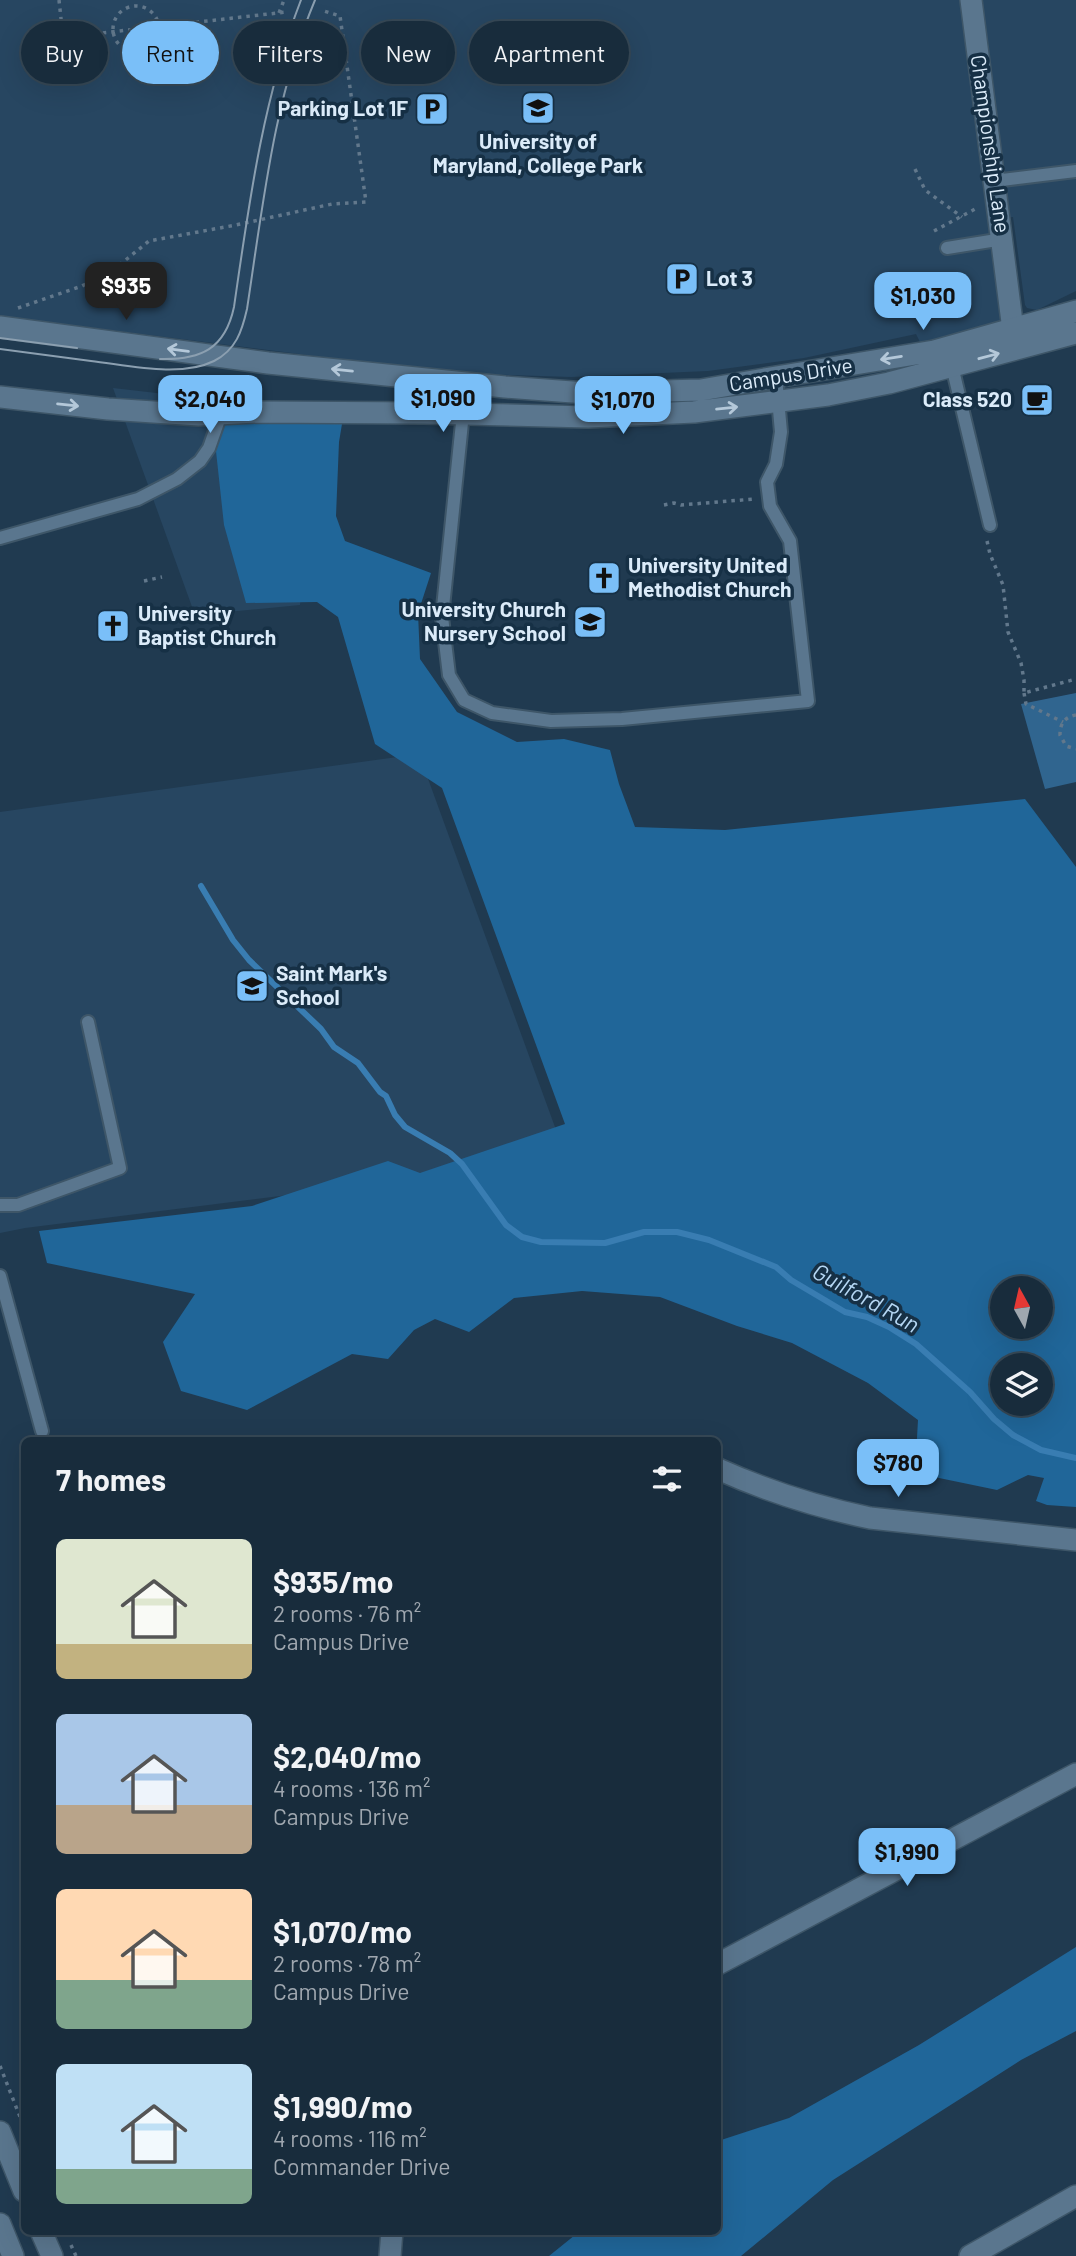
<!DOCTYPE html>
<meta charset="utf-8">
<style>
:root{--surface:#182c3c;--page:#253847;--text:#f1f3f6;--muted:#9fa7af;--line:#364856;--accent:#7abff8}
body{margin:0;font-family:Barlow,sans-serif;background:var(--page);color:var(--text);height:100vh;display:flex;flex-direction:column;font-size:26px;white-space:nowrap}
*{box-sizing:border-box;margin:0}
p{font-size:23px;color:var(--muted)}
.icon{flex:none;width:38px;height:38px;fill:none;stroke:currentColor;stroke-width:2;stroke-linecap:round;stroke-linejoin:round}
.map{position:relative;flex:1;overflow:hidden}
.sheet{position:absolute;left:21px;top:1437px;width:700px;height:798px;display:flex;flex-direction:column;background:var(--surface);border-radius:10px;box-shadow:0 7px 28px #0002,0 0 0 2px var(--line)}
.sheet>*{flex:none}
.top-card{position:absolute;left:21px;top:21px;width:700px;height:63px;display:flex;gap:14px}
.needle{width:46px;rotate:352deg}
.controls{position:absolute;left:990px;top:1276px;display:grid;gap:14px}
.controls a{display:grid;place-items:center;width:63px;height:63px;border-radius:50%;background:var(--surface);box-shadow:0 7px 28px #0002,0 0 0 2px var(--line);font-size:35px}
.price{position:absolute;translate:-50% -60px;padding:0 16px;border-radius:14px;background:var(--accent);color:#111;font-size:23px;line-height:46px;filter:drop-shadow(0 2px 4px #0008)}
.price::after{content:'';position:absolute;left:50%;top:42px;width:21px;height:16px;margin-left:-10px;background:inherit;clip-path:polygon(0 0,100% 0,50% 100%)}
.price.on{background:#222;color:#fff}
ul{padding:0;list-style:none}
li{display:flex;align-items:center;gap:21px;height:175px;padding:0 35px}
li span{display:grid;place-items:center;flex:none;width:196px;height:140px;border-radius:10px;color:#555}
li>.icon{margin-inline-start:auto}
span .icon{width:84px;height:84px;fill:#fffc;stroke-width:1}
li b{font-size:30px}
h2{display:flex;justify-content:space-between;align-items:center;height:84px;padding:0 35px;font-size:30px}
.chip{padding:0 24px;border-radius:32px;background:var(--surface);box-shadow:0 7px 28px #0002,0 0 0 2px var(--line);font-size:24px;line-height:63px}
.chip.on{background:var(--accent);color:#111}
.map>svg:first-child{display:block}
.built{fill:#274661}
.green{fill:#30658f}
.forest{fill:#206699;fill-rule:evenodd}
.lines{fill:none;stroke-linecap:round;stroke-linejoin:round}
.stream{stroke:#397db2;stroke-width:6}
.lane-casing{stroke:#3e5668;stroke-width:16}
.street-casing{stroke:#3e5668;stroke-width:24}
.secondary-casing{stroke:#3e5668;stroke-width:24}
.path{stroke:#62788c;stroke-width:3.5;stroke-dasharray:3.5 5;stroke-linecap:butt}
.lane{stroke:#5a768e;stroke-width:12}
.street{stroke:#5a768e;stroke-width:21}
.secondary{stroke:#5a768e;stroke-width:21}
.tram{stroke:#8b9fb0;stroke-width:2}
.oneway{stroke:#b4c8d9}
.labels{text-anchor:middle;stroke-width:7;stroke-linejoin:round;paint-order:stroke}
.poi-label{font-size:21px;font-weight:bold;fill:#dbebf9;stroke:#163045;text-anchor:start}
.street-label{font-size:21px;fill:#dbebf9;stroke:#163045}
.water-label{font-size:23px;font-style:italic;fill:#b5d7f4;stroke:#163045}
</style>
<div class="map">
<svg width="1076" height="2256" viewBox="0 0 1076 2256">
<rect width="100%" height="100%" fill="#203a50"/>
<path class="built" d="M0 0H1076V291L1037 310 1027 308 1025 305 1013 217 994 219 1007 308 1001 322 923 348 916 334 804 358 708 371 571 377 449 373 0 316Z
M113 388 322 412 300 605 195 615Z
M419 754 567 1160 25 1228 0 1233V812Z"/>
<path class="green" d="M1076 693V782L1045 789 1021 704Z"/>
<path class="forest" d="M211 405 342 424 339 442 336 516 345 541 431 573 418 613 420 659 457 712 517 742 564 739 610 750 619 784 635 827 725 830 1025 799 1076 867V1507L1047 1505 1036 1501 1044 1478 1028 1475 997 1490 915 1473 918 1420 868 1383 792 1343 737 1326 660 1297 582 1291 514 1298 469 1332 435 1319 414 1330 388 1359 352 1354 247 1410 181 1391 163 1342 195 1294 47 1263 39 1231 252 1206 388 1161 420 1173 565 1124 442 788 375 744 338 617 317 602 246 603 224 525ZM1003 1288H1041V1326H1003ZM1003 1365H1041V1404H1003Z
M1076 1947V2031L1021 2060 833 2180 741 2256H549L580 2231H718V2141L789 2118 919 2045Z"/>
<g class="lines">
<path class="stream" d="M201 886 233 940 249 960 321 1029 334 1047 358 1063 380 1092 386 1096 395 1115 405 1127 450 1153 462 1164 506 1225 522 1237 541 1242 605 1243 644 1232H677L709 1240 776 1267 791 1280 845 1312 867 1317 889 1327 916 1344 970 1392 994 1419 1013 1435 1041 1450 1076 1458"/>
<defs>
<path id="lane" d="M994 181 1076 171
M947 248 1003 239
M952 366 990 525
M463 413 442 617 449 675 464 700 492 713 551 721 622 719 808 701 790 541 770 506 767 482 776 464 781 432 776 377
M0 538 138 499 177 479 200 461 209 448 221 414
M0 1205H18L120 1168 88 1022
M0 1276 42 1431"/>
<path id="street" d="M971 0 1013 330
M718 1469C767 1491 817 1507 870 1518L1076 1540
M718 1964 1076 1774
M390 2256 392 2231
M970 2256 1076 2196"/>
<path id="secondary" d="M0 327 268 363 505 387 586 393 701 390 776 377 934 351 1076 311
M0 397 108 409 199 415 257 412 423 413 588 417 694 412 828 395 889 383 1076 333
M0 2132 24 2191
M0 2224 13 2256
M41 2231 52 2256"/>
</defs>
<use href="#lane" class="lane-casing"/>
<use href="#street" class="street-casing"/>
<use href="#secondary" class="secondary-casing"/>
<path class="path" d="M59 0 63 37
M113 29a23 23 0 1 1 46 0a23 23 0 1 1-46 0Z
M279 13 284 0
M27 43 41 40 286 12
M915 169 925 190 962 217
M934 231 977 208
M18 308 82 286 117 267 149 241 236 225 332 204 366 202 340 16 324 11
M664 505 674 503 681 505 754 499
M987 541 990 554 1003 585 1008 632 1021 663 1024 680V693L1076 679
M144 581 162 577
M1024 693 1026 704 1063 722
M1076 715C1065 717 1060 723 1060 735L1066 746 1076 749
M0 2066 24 2127
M71 2245 76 2256"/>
<use href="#lane" class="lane"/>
<use href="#street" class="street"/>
<use href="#secondary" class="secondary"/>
<path class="tram" d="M0 338 77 348
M0 349C30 353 61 357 91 361 127 365 180 378 214 361 236 350 242 331 247 309 263 204 274 98 315 0
M160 359C201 360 225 349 234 307 249 203 263 98 301 0"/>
</g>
<defs><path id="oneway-shaft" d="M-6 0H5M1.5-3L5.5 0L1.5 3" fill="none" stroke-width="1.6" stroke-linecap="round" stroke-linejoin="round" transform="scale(1.75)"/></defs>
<g class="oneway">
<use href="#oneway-shaft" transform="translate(178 350) rotate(-173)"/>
<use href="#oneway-shaft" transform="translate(989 356) rotate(-15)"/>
<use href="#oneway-shaft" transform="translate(891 358) rotate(171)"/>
<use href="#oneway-shaft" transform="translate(342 370) rotate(-174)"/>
<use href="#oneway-shaft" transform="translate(68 405) rotate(6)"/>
<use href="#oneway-shaft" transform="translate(727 408) rotate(-6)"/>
</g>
<defs>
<symbol id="university-square" viewBox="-11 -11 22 22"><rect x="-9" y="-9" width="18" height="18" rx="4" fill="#7abff8" stroke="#163045"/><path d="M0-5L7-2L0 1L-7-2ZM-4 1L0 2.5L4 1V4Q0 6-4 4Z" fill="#111"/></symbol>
<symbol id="parking-square" viewBox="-11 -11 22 22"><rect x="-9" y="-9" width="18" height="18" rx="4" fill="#7abff8" stroke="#163045"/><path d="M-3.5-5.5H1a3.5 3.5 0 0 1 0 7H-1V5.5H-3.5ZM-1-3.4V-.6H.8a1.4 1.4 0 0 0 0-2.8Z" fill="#111"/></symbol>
<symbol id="cafe-square" viewBox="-11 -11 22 22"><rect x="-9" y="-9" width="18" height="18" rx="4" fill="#7abff8" stroke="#163045"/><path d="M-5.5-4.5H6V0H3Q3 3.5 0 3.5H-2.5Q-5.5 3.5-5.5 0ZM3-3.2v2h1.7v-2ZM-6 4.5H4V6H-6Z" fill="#111"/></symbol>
<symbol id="church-square" viewBox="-11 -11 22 22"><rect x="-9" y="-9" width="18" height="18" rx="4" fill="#7abff8" stroke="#163045"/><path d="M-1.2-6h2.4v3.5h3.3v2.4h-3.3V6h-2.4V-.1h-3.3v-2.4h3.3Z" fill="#111"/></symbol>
<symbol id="school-square" viewBox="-11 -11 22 22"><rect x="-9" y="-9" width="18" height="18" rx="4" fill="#7abff8" stroke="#163045"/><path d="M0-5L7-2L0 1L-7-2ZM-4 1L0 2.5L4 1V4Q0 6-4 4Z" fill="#111"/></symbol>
</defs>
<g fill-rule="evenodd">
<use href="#university-square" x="519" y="89" width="38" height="38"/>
<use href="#parking-square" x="413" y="90" width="38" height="38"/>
<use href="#parking-square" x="663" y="260" width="38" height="38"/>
<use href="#cafe-square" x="1018" y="381" width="38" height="38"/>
<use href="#church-square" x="585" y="559" width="38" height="38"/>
<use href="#school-square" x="571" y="603" width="38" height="38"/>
<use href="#church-square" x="94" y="607" width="38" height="38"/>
<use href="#school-square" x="233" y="967" width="38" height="38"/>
</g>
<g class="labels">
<g class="poi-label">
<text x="408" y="116" text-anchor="end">Parking Lot 1F</text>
<text x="538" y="149" text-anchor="middle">University of<tspan x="538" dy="24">Maryland, College Park</tspan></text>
<text x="706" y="286">Lot 3</text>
<text x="1012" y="407" text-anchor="end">Class 520</text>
<text x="628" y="573">University United<tspan x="628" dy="24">Methodist Church</tspan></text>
<text x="566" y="617" text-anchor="end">University Church<tspan x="566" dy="24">Nursery School</tspan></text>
<text x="138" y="621">University<tspan x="138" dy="24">Baptist Church</tspan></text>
<text x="276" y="981">Saint Mark's<tspan x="276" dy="24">School</tspan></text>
</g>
<g class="street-label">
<text transform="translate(990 144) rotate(82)" y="7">Championship Lane</text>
<text transform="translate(791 375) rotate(-9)" y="7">Campus Drive</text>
</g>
<g class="water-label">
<text transform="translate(866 1298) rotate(29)" y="8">Guilford Run</text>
</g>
</g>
</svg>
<div class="controls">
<a><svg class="needle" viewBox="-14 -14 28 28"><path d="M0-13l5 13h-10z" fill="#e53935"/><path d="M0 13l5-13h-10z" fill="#9fa7af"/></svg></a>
<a><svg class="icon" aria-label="layers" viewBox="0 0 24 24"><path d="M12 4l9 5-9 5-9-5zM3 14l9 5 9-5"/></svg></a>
</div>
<b class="price on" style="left:126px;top:322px">$935</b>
<b class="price" style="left:923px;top:332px">$1,030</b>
<b class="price" style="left:443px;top:434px">$1,090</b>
<b class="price" style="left:210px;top:435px">$2,040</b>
<b class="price" style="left:623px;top:436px">$1,070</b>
<b class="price" style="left:898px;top:1499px">$780</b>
<b class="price" style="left:907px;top:1888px">$1,990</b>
<div class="top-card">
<a class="chip">Buy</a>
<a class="chip on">Rent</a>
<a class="chip">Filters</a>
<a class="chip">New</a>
<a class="chip">Apartment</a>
</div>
<section class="sheet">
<h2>7 homes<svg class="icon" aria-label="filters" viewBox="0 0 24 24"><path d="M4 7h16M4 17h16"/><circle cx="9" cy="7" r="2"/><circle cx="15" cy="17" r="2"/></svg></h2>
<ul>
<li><span style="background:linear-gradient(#dfe7d0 75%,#c2b280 0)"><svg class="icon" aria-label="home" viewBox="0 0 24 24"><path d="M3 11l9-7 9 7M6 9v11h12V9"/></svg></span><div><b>$935/mo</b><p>2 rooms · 76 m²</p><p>Campus Drive</p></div></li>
<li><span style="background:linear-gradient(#a9c7e8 65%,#b9a48a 0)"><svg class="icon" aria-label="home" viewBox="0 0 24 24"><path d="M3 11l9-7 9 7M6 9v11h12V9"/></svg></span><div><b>$2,040/mo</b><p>4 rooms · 136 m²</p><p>Campus Drive</p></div></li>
<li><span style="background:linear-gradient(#ffd9b3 65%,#7fa58c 0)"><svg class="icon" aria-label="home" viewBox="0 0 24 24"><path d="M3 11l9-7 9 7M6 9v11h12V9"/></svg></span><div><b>$1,070/mo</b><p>2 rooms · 78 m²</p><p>Campus Drive</p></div></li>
<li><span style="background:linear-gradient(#bfe0f5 75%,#7fa58c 0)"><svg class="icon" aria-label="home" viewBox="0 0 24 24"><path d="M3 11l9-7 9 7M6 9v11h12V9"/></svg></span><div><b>$1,990/mo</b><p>4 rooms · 116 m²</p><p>Commander Drive</p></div></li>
</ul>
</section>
</div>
